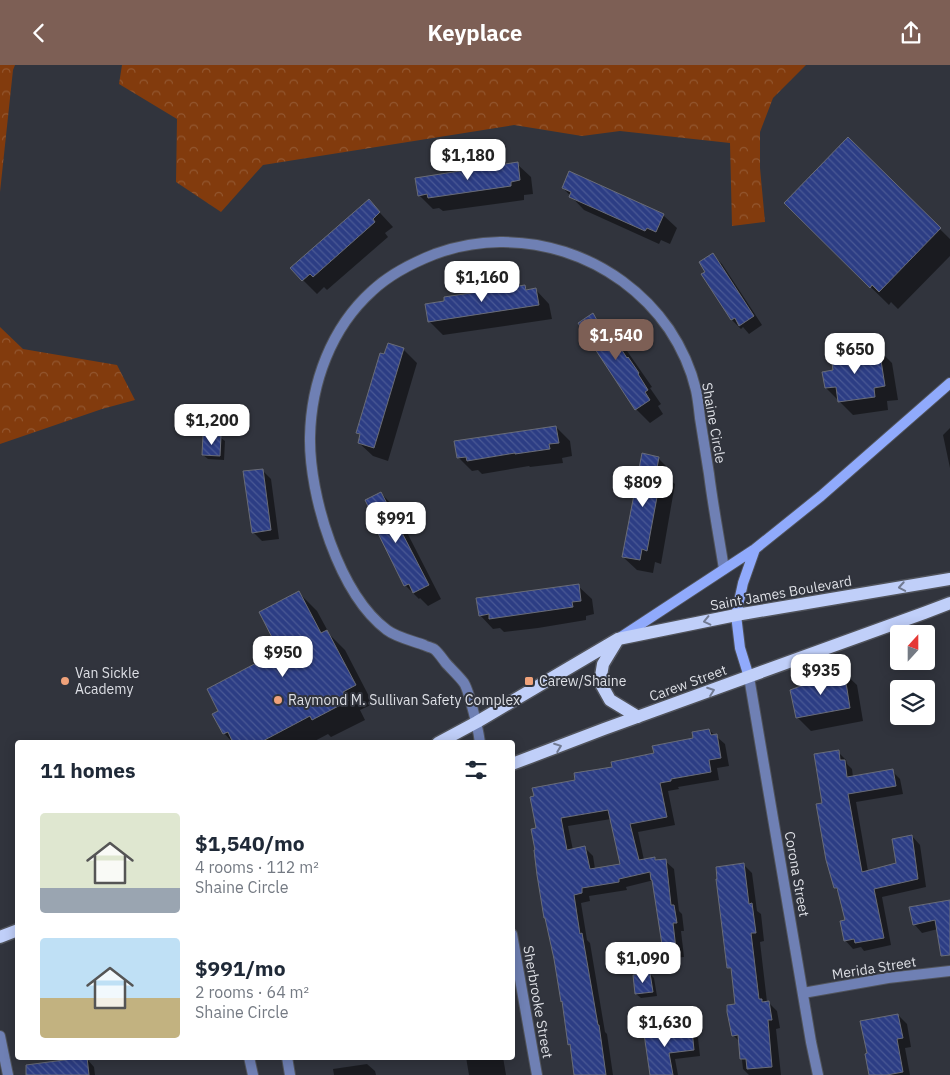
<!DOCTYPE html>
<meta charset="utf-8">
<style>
:root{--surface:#fff;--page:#f6f6f7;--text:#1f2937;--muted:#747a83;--accent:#7d5f55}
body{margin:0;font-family:"IBM Plex Sans",sans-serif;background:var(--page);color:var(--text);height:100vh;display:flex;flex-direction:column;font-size:19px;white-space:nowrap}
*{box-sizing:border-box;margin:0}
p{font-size:16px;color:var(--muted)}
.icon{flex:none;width:28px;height:28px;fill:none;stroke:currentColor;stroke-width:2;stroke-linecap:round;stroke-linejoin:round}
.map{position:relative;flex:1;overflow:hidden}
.drawer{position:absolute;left:15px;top:675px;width:500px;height:320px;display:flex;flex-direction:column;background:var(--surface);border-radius:5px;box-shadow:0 2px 12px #0003}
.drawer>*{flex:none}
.needle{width:32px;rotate:21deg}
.controls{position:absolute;left:890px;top:560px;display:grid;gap:10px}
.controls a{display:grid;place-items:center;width:45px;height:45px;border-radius:5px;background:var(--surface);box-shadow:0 2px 12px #0003;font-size:25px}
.price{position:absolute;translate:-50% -42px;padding:0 11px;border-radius:10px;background:#fff;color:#222;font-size:16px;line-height:32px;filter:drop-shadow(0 1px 2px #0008)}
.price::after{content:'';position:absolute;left:50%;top:30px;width:15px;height:11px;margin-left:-8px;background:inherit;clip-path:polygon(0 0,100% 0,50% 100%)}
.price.current{background:var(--accent);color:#fff}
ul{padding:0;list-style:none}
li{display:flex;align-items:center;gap:15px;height:125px;padding:0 25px}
li span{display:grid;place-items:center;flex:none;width:140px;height:100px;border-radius:5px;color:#555}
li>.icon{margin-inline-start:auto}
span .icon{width:60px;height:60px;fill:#fffc;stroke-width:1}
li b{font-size:21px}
h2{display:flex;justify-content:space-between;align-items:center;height:60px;padding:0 25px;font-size:21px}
header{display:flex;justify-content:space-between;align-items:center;height:65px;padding:0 25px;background:var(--accent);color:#fff;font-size:22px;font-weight:800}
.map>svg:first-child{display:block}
.forest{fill:url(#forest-crowns)}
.shadow{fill:#0007;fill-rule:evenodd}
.building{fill:url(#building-back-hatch);stroke:#696c77;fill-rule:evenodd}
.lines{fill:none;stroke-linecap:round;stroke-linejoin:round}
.street-casing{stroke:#50535b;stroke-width:12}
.secondary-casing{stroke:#50535b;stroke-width:12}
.primary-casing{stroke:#50535b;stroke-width:15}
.street{stroke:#6f80b4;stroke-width:10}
.secondary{stroke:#90aafc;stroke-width:10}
.primary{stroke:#c0cff9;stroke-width:12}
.oneway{stroke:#717a92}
.poi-dot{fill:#f0a27a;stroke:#31343d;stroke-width:2}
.labels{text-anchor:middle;stroke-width:4;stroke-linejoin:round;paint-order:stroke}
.street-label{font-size:14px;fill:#dddfe5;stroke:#31343d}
.poi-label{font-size:14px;fill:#dddfe5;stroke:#31343d;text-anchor:start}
</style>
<header><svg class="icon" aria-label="back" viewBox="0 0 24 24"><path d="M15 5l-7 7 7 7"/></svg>Keyplace<svg class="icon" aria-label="share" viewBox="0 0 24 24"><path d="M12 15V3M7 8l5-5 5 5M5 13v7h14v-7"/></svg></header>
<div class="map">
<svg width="950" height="1010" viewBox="0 0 950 1010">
<defs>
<pattern id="forest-crowns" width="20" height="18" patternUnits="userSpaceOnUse" patternTransform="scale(1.25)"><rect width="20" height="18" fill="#823b0d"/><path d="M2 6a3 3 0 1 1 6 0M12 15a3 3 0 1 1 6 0" fill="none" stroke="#935730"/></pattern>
<pattern id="building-back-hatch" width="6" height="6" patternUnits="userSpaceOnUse" patternTransform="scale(1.25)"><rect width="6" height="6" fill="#2c3d84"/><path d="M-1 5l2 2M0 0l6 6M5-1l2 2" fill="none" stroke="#4a5995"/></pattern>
</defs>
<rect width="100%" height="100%" fill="#31343d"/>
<path class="forest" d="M0 0H15L13 5 0 127Z
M122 0H806L773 33 760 67V103L765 157 732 161 730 78 620 66 582 71 514 60 263 100 221 147 176 117 177 54 119 19Z
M0 262 23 284 117 300 135 335 102 344 0 379Z"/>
<path class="shadow" d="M848 74 950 174V191L898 244 891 237 889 240 785 138Z
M517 99 531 112 533 129 524 130V135L443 146 439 143 433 144 419 130Z
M563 123 663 150 677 163 670 179 661 175 659 179 584 145Z
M369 136 393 162 385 168 388 172 327 225 324 222 317 229 303 215Z
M713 190 722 199 762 260 749 269 743 262 741 264 732 255 703 210 706 207Z
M525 222 529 226 536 225 549 239 552 254 443 270 429 256Z
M592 250 600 258 602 256 616 270 652 322 650 323 661 339 658 341 663 349 650 358 636 344 580 258Z
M403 284 417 298 388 396 373 391 359 378 361 371 357 367 385 291Z
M879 285 892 298 898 335 887 336 888 345 853 350 826 323 834 306Z
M556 362 570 376 572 391 562 393 563 398 530 402 529 401 482 409 478 405 472 406 458 392Z
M950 363V403L943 370Z
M220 372 225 376 224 395 208 394 203 390Z
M658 393 672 407 670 415 675 419 661 499 655 497 653 508 637 505 623 492Z
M262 405 271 414 279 474 262 476 253 467Z
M381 428 394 442 441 534 428 541 420 533 419 534 405 520 371 445Z
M578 521 592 534 594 549 586 551V555L538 563 504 567 500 563 493 564 480 550Z
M299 528 317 546 330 570 345 585 373 639 360 645 365 655 331 672 328 669 311 678H233L224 668 220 646 281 587Z
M843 607 857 620 863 656 811 666 797 652Z
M709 665 725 679 729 701 717 703 719 715 678 722 679 724 668 726 675 760 638 767 644 795 654 794 657 796H665L674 804 679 846 682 849 684 866H681L684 892 672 893 664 885 654 815 626 822 627 825 589 831 590 836 581 838 587 875 590 878 605 967 607 969 613 1010H576L572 981 570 979 537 764 576 716 655 689 694 674ZM611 754 621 800 595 804 593 791 585 783 573 785 568 761Z
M838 687 846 695 847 699 852 704 853 712 892 706 900 714 903 729 856 737 868 806 898 799 912 771 920 780 926 822 882 832 891 880 864 886 861 882 853 884 845 875 846 856 840 828 835 823 823 739Z
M743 799 752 808 757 846 761 849 764 876 760 877 767 937H768L777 946 780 963 776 964 781 1010H749L743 1004 740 977 733 970 736 940 732 906 729 902Z
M950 837V878L938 864 922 868 914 859Z
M650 909 654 913 657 931 641 933 636 929Z
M898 950 907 959 911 982 905 983 910 1010H871Z
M659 961 665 968V969L692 966 698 973 700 991 675 994 678 1010H651Z
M466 992H503L506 1010H469Z
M86 993 94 1002 95 1010H53Z
M367 999 375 1006 376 1010H334L333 1004Z"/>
<path class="building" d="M848 72 941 163 879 227 872 220 870 223 784 138Z
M518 97 520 115 511 117V121L428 133 427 129 418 131 415 113Z
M569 106 664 149 656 167 647 163 645 166 569 132 571 127 562 123Z
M369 134 380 147 373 154 375 157 313 212 310 209 302 216 290 203Z
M713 188 754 251 739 261 735 253 731 255 701 209 705 207 699 197Z
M525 220 526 225 536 223 539 240 428 257 425 239 444 236V232Z
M593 248 598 257 602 255 627 293 628 292 639 308 638 309 648 325 645 327 650 335 635 345 578 258Z
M388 278 404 283 374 383 358 378 360 369 356 368 380 288 384 289Z
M879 283 885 321 874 323 875 332 838 337 836 322 825 323 822 307 833 305 831 290Z
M556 361 559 378 549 379 550 384 515 389V388L467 396 466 392 457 393 454 376Z
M203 370 221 371 220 391 202 390Z
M642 388 659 392 657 403 662 405 647 486 642 484 640 495 622 492Z
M263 404 271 465 252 468 243 406Z
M381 427 429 520 413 528 409 519 404 521 367 446 370 445 365 435Z
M579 519 581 536 572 537 573 542 489 554V549L479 551 476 533Z
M299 526 321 568 327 565 356 620 343 627 348 636 312 655 310 651 259 678H233L228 667 223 669 212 649 218 646 207 624 279 586 259 547Z
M844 605 850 643 796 653 790 625Z
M709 664 711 670 717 669 721 693 709 695 711 707 671 714V716L660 718 667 752 630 759 639 795 655 792V795L666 794 671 840H674L677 858H673L676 884 663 886 652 815H651L650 807 619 814V817L582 823V828L574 830 580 869 582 868 598 960H599L606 1010H574L570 979 568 980 562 936 561 937 554 894 545 853H544L537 810 534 785H535L531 764 536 763 530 732 534 731 532 723 575 715 574 708 612 702 611 697 654 688 652 681 693 673 692 667ZM608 745 620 799 590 804 585 781 567 785 561 753Z
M839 685 840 695H845L847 712 893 704 896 721 848 729 862 807 896 798 892 774 912 770 918 814 874 824 884 873 855 878 854 874 844 876 840 856 845 855 837 823H834L826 795 816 739 822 738 814 689Z
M744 798 749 839 752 838 756 868H751L759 934H762V937L769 936 772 955H768L772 1002 747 1004 746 994H740L738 970 732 971 727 947V940L735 939 731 903H727L716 814H717L716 802Z
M950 835V890L941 891 935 855 913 860 909 842Z
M650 908 653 927 635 929 633 910Z
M898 949 903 973 897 974 903 1007 887 1010H869L865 989 867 988 860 956Z
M659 960 660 969 692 965 694 985 669 988 673 1010H650L643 962Z
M87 992 89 1010H26V1000Z"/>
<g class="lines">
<defs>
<path id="street" d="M749 612 811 977 818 1010
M480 678C478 662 474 648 470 634 468 628 467 623 464 618 459 611 451 604 445 597 442 593 438 587 434 584 433 583 425 581 424 580 413 576 396 572 387 565 339 529 309 431 310 372 311 318 331 263 372 226 390 209 412 198 435 189 520 158 617 189 669 264 681 282 691 304 696 325 698 334 699 344 700 353 703 372 706 390 709 409 713 441 719 472 724 504
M512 869 537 1010
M803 928 888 913 950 906
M0 971 8 1010
M249 992 253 1010
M287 992 290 1010"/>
<path id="secondary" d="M621 572 755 484 821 431 950 318
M749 612 740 583 736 550 743 518 755 484"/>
<path id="primary" d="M617 576 603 599 600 617 610 635 638 652
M438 678 477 657 618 574 736 550 950 514
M512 699 604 664 924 548 950 538
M0 872 18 865"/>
</defs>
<use href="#street" class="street-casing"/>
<use href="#secondary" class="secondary-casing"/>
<use href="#primary" class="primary-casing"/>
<use href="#street" class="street"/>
<use href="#secondary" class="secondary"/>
<use href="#primary" class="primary"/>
</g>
<defs><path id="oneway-chevron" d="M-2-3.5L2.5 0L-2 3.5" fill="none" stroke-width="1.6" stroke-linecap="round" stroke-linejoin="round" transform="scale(1.25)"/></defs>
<g class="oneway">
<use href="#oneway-chevron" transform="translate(902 522) rotate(170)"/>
<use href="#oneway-chevron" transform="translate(707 556) rotate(167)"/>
<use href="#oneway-chevron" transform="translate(711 626) rotate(-20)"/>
<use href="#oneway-chevron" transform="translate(558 682) rotate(-21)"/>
</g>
<g class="poi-dot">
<circle cx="65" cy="616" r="5"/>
<rect x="524" y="611" width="10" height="10" rx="2.5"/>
<circle cx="278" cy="635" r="5"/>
</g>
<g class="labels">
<g class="street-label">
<text transform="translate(714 358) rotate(80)" y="5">Shaine Circle</text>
<text transform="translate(781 528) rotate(-10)" y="5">Saint James Boulevard</text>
<text transform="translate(688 618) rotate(-20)" y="5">Carew Street</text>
<text transform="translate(797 809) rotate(80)" y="5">Corona Street</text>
<text transform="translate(874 903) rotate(-9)" y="5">Merida Street</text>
<text transform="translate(538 937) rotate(80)" y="5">Sherbrooke Street</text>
</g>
<g class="poi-label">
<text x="75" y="613">Van Sickle<tspan x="75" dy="16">Academy</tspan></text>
<text x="539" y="621">Carew/Shaine</text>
<text x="288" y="640">Raymond M. Sullivan Safety Complex</text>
</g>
</g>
</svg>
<div class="controls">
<a><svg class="needle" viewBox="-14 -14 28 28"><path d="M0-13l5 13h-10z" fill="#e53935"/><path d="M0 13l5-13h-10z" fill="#747a83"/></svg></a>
<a><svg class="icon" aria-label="layers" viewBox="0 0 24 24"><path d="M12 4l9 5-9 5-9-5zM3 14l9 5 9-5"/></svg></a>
</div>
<b class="price" style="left:468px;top:116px">$1,180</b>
<b class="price" style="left:482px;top:238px">$1,160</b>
<b class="price current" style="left:616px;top:296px">$1,540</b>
<b class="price" style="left:855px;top:310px">$650</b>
<b class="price" style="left:212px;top:381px">$1,200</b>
<b class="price" style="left:643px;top:443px">$809</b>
<b class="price" style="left:396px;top:479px">$991</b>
<b class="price" style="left:283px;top:613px">$950</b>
<b class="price" style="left:821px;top:631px">$935</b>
<b class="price" style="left:643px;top:919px">$1,090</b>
<b class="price" style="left:665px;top:983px">$1,630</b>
<section class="drawer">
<h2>11 homes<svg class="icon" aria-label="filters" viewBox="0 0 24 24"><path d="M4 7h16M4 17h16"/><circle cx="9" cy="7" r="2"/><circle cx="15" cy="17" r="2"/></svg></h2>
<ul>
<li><span style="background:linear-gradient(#dfe7d0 75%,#9aa5b1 0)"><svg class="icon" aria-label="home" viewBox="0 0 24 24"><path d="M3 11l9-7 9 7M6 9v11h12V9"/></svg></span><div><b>$1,540/mo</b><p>4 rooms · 112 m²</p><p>Shaine Circle</p></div></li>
<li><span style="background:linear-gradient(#bfe0f5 60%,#c2b280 0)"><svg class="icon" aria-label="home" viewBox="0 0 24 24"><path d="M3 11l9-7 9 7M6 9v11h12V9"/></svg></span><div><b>$991/mo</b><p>2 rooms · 64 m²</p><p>Shaine Circle</p></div></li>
</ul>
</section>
</div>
